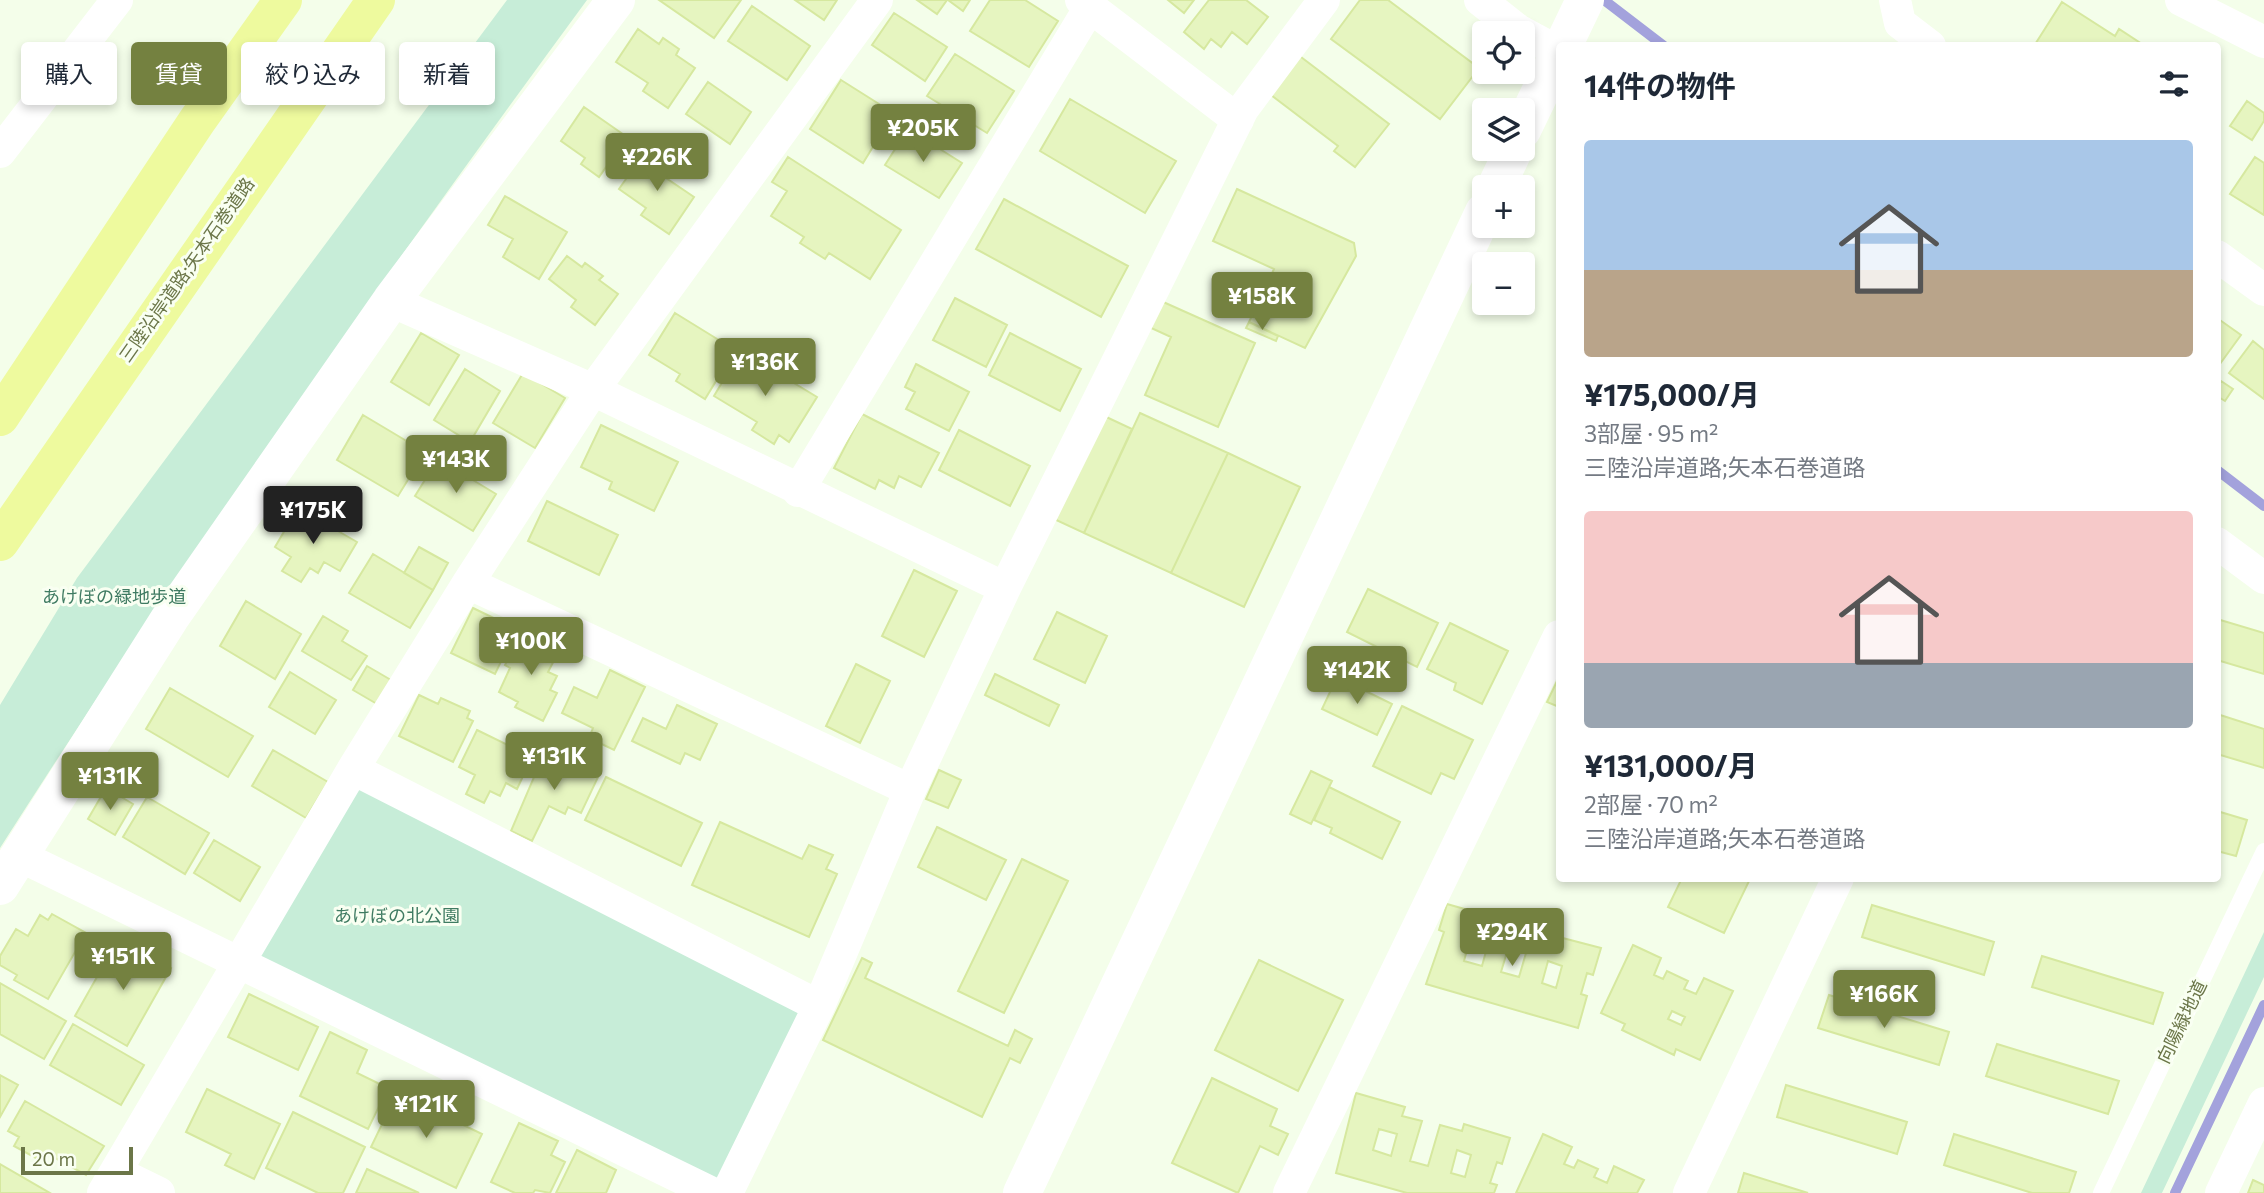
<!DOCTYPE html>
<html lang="ja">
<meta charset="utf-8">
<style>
:root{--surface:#fff;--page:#f6f6f7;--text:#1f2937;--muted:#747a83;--accent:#748140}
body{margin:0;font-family:Commissioner,"Noto Sans JP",sans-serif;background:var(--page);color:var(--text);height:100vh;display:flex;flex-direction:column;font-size:26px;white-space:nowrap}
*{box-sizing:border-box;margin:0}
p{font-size:23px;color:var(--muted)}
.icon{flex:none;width:38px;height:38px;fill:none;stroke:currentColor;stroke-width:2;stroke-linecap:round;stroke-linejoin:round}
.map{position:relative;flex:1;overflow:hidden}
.panel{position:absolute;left:1556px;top:42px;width:665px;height:840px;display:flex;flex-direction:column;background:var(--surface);border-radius:7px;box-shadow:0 4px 10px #0003}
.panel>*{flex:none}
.top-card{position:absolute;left:21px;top:42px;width:665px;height:63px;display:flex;gap:14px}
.buttons{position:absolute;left:1472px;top:21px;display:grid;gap:14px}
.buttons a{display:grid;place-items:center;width:63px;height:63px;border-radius:7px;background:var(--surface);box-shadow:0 4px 10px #0003;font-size:35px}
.scale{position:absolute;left:21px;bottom:18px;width:112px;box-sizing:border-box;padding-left:7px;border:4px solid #6b7648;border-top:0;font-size:19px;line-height:24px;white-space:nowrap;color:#6b7648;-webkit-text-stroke:5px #f9fff2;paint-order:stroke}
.price{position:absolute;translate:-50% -60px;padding:0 16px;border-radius:7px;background:var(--accent);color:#fff;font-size:23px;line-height:46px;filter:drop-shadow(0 2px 4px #0008)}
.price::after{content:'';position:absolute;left:50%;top:42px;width:21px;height:16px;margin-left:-10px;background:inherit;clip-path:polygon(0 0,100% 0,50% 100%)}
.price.on{background:#222;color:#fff}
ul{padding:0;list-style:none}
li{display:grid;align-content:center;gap:14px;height:371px;padding:0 28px}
li span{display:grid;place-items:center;height:217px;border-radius:7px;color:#555}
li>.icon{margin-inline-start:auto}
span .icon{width:126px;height:126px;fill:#fffc;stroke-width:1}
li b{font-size:30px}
h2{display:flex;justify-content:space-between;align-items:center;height:84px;padding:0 28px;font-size:30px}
.tag{padding:0 24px;border-radius:7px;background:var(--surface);box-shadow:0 4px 10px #0003;font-size:24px;line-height:63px}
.tag.on{background:var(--accent);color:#fff}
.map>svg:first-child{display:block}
.green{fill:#c7edd8}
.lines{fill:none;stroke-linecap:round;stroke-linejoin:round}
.stream{stroke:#a3a2dc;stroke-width:10}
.building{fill:#e6f5c0;stroke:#d6e89f;stroke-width:2;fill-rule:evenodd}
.lane{stroke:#fff;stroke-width:16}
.street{stroke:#fff;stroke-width:32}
.secondary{stroke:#fff;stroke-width:38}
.highway{stroke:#eefa9e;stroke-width:38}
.labels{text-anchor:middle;stroke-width:6;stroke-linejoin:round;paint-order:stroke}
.street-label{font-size:18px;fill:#6b7648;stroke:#f9fff2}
.park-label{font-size:18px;fill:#3f7b62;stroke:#f9fff2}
</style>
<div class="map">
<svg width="2264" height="1193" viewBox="0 0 2264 1193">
<rect width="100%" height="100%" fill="#f4feea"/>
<path class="green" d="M507 0H587C383 277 185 558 0 848V705L77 578Z
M353 769 819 1006 727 1193 237 962Z
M2264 932V977L2162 1193H2141Z"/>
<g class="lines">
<path class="stream" d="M1604 0 1664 46
M2217 470 2264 506
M2175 1193 2264 1005"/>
</g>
<path class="building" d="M659 0H741L714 38Z
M795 0H837L824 20Z
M917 0H947L937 14Z
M948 0H970L963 11Z
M990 0H1025L1058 21 1029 67 970 31Z
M1168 0H1194L1184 13Z
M1209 0H1246L1268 17 1247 44 1232 32 1221 47 1211 39 1204 49 1184 32Z
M1360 0H1388L1479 68 1440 119 1331 39Z
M2062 2 2115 36 2119 29 2145 46H2034Z
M752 6 810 46 787 80 728 41Z
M894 13 947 47 925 81 872 45Z
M638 29 659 44 663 38 679 49 676 55 695 68 668 108 643 91 648 83 616 62Z
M955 54 1014 91 987 133 927 96Z
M1297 54 1389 124 1355 167 1334 151 1338 146 1267 92Z
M841 80 906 121 891 144 879 137 863 163 810 129Z
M708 82 751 112 730 144 686 114Z
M1070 99 1176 161 1145 213 1040 151Z
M2247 101 2264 113V121L2252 140 2230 126Z
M584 107 627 137 599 177 581 164 585 158 561 141Z
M908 129 962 163 939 198 885 165Z
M645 152 672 170 666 178 694 197 669 234 641 215 646 208 619 189Z
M788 157 901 230 870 279 829 253 825 259 800 243 804 237 771 216 787 191 772 182Z
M2255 157 2264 163V215L2230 194Z
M1237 189 1354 243 1356 256 1305 348 1249 322 1274 269 1213 241Z
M505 196 567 232 539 279 503 257 513 239 488 225Z
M1004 199 1128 266 1101 317 976 249Z
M567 256 582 267 585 263 603 276 599 280 618 294 595 325 571 307 576 300 549 279Z
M955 298 1007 325 986 367 933 340Z
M1161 301 1255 343 1218 427 1145 395 1171 337 1149 327Z
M675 313 735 350 705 399 676 381 680 374 649 355Z
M2217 318 2241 335 2217 368Z
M1249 322 1278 336 1276 341 1246 328Z
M421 333 459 355 429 405 391 382Z
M1010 333 1081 369 1060 411 989 375Z
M2253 341 2264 350V399L2229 373Z
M741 351 817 397 789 442 779 435 774 444 752 430 757 422 714 396Z
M916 364 969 392 949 431 906 409 915 392 905 387Z
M465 369 500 391 470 442 434 420Z
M523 373 565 398 535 448 493 423Z
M2221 381 2233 389 2225 401 2217 396V386Z
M1140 413 1228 453 1171 573 1084 533Z
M862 414 939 453 921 487 899 476 894 488 879 480 875 489 834 468Z
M363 415 425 452 398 496 337 460Z
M1102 415 1132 429 1084 533 1054 519Z
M601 425 678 462 654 511 609 489 612 482 581 467Z
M959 430 1030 466 1010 506 939 470Z
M1228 453 1300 487 1244 607 1171 573Z
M438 459 496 494 473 531 415 496Z
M547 501 618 535 599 575 528 541Z
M298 508 357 542 340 571 324 562 318 573 310 568 301 582 282 571 291 557 275 547Z
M419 547 448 563 433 590 404 573Z
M373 554 433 590 410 628 349 593Z
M914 570 957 591 924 657 882 636Z
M1368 589 1438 623 1417 667 1347 632Z
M246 601 301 634 275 679 220 646Z
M473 608 504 623 497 639 509 645 495 674 451 653Z
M1057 612 1107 636 1085 683 1034 659Z
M323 616 348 631 342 641 367 656 351 680 302 651Z
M2217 619 2264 633V674L2217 660Z
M1450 623 1508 651 1482 704 1454 690 1456 683 1427 669Z
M521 633 559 651 548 672 557 676 550 690 557 693 543 721 515 707 518 702 499 692 510 668 505 665Z
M856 664 890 681 860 743 826 726Z
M367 666 391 680 377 704 353 690Z
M610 670 645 687 614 750 589 738 593 728 562 713 574 687 597 698Z
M290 672 336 700 315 734 269 707Z
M995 674 1059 705 1049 726 985 695Z
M1337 677 1392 704 1377 735 1322 709Z
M1559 677V707L1547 702Z
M170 688 253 736 228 777 146 729Z
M419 695 438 704 441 698 470 711 467 718 473 721 453 762 399 736Z
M677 705 717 724 700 760 685 753 680 764 632 741 643 718 666 729Z
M1402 706 1473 740 1454 779 1441 773 1431 794 1373 766Z
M2217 714 2264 729V768L2217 754Z
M477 730 532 757 517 789 506 783 500 796 490 791 484 803 466 794 475 775 459 767Z
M546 749 599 775 581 813 568 807 565 814 549 806 532 841 511 831Z
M273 750 328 782 306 818 252 786Z
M939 770 961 780 948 808 926 799Z
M1311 771 1332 781 1311 824 1290 814Z
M606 777 702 823 681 866 585 820Z
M1329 787 1400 822 1382 859 1330 833 1332 828 1314 820Z
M106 788 133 804 115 835 88 819Z
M147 797 209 833 185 874 123 837Z
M2217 811 2247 820 2236 856 2217 851Z
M720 822 802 859 809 845 833 855 826 869 837 874 809 937 692 885Z
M937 827 1006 860 986 900 918 867Z
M214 840 260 867 240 901 194 873Z
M1022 859 1068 881 1004 1013 958 991Z
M1682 878 1750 879 1724 933 1668 907Z
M1447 904 1496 918 1493 927 1513 932 1501 972 1519 977 1531 936 1553 942 1555 936 1601 948 1593 975 1587 973 1581 994 1587 996 1578 1028 1426 984 1444 932 1439 930ZM1470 939 1488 944 1482 966 1464 961ZM1548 961 1562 966 1556 988 1542 983Z
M1872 905 1994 942 1984 975 1862 937Z
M52 914 86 933 48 999 14 980 17 975 0 965V956L16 929 28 936 40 915 48 920Z
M119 938 171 968 127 1046 75 1016Z
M1633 945 1661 958 1654 975 1663 979 1667 971 1688 981 1684 989 1696 994 1704 978 1733 991 1700 1060 1676 1049 1674 1055 1622 1030 1625 1024 1601 1013ZM1672 1011 1685 1017 1681 1025 1668 1019Z
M2042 956 2163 993 2153 1024 2032 987Z
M862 958 872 963 865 978 1008 1046 1015 1030 1032 1039 1020 1063 1010 1058 982 1117 823 1040Z
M1259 960 1343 1000 1298 1091 1215 1050Z
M0 983 66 1021 44 1059 0 1034Z
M249 994 318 1027 298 1070 228 1037Z
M1829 995 1949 1032 1939 1065 1818 1028Z
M73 1024 144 1065 121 1105 50 1065Z
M330 1032 367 1050 357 1073 388 1088 368 1129 300 1096Z
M1997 1044 2119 1081 2108 1114 1986 1076Z
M0 1075 18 1085 0 1117Z
M1212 1078 1277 1109 1270 1126 1288 1134 1278 1155 1260 1146 1238 1193 1172 1163Z
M1786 1085 1907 1122 1897 1154 1777 1117Z
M207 1089 280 1124 254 1179 225 1165 231 1154 186 1132Z
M397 1093 482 1134 456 1188 371 1147Z
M1356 1093 1405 1107 1402 1116 1422 1121 1410 1161 1428 1166 1440 1125 1462 1131 1464 1124 1510 1138 1502 1164 1497 1162 1490 1183 1497 1185 1494 1193H1407L1336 1173ZM1379 1129 1397 1134 1391 1156 1373 1150ZM1457 1150 1471 1155 1465 1177 1451 1173Z
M25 1101 104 1146 86 1175 48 1154 43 1162 14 1146 19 1137 8 1131Z
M293 1112 365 1147 343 1193H318L266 1168Z
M519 1123 558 1141 551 1155 565 1162 550 1193 535 1190 533 1193H515L491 1182Z
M1543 1134 1572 1147 1564 1164 1574 1168 1578 1160 1598 1169 1594 1177 1607 1183 1614 1166 1644 1180 1637 1193H1516Z
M1954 1134 2076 1172 2069 1193H2032L1944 1165Z
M577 1150 616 1170 606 1193H556Z
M0 1164 50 1193H0Z
M367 1169 419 1193H356Z
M1744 1173 1808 1193H1738Z
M2253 1180 2264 1185V1193H2248Z"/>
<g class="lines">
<path class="lane" d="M2101 1193 2264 851"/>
<path class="street" d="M1081 0 1238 120
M1480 0 1518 30 1559 52
M1895 0 1900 23 1930 46
M2181 0 2264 42
M0 152 117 0
M2217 256 2264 290
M391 301 593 390 1005 588
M798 491 1090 7
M2217 543 2264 578
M468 583 910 790
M353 769 819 1006
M20 856 712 1193
M116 1172 159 1193
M103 1193 353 769 468 583 593 390 877 0
M727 1193 819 1006 910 790 1005 588 1243 109 1324 0
M1289 1193 1559 636
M1689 1193 1838 878
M2221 1193 2264 1103"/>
<path class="secondary" d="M1563 46 1585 0
M1522 130 1559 53
M1496 187 1514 149
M0 886 170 618 391 301 616 0
M1022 1193 1484 212"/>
<path class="highway" d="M0 417 197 121 283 0
M0 542 376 0"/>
</g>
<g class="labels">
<g class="street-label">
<text transform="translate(187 270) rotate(-55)" y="6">三陸沿岸道路;矢本石巻道路</text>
<text transform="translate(2182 1022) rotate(-64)" y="6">向陽緑地道</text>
</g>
<g class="park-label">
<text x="114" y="603">あけぼの緑地歩道</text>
<text x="397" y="922">あけぼの北公園</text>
</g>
</g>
</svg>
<div class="buttons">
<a><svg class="icon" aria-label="locate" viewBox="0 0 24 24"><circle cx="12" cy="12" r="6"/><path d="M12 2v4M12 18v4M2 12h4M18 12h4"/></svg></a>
<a><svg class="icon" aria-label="layers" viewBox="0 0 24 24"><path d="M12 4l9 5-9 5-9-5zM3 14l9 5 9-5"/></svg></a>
<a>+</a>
<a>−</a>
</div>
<div class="scale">20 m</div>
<b class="price" style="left:923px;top:164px">¥205K</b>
<b class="price" style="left:657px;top:193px">¥226K</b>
<b class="price" style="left:1262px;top:332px">¥158K</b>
<b class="price" style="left:765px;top:398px">¥136K</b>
<b class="price" style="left:456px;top:495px">¥143K</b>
<b class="price on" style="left:313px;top:546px">¥175K</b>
<b class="price" style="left:531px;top:677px">¥100K</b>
<b class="price" style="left:1357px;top:706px">¥142K</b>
<b class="price" style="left:554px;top:792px">¥131K</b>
<b class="price" style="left:110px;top:812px">¥131K</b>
<b class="price" style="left:1512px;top:968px">¥294K</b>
<b class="price" style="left:123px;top:992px">¥151K</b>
<b class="price" style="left:1884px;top:1030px">¥166K</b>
<b class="price" style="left:426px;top:1140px">¥121K</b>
<div class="top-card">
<a class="tag">購入</a>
<a class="tag on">賃貸</a>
<a class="tag">絞り込み</a>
<a class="tag">新着</a>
</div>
<section class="panel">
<h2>14件の物件<svg class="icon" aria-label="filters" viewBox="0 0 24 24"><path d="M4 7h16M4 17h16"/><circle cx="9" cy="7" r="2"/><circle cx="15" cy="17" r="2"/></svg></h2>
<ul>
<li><span style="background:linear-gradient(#a9c7e8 60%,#b9a48a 0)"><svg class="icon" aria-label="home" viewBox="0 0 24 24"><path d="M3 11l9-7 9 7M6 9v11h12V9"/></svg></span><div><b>¥175,000/月</b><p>3部屋 · 95 m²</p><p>三陸沿岸道路;矢本石巻道路</p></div></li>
<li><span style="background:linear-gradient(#f6c9c9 70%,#9aa5b1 0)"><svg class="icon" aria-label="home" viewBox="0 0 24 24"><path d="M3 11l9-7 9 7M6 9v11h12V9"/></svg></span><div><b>¥131,000/月</b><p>2部屋 · 70 m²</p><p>三陸沿岸道路;矢本石巻道路</p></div></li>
</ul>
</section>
</div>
